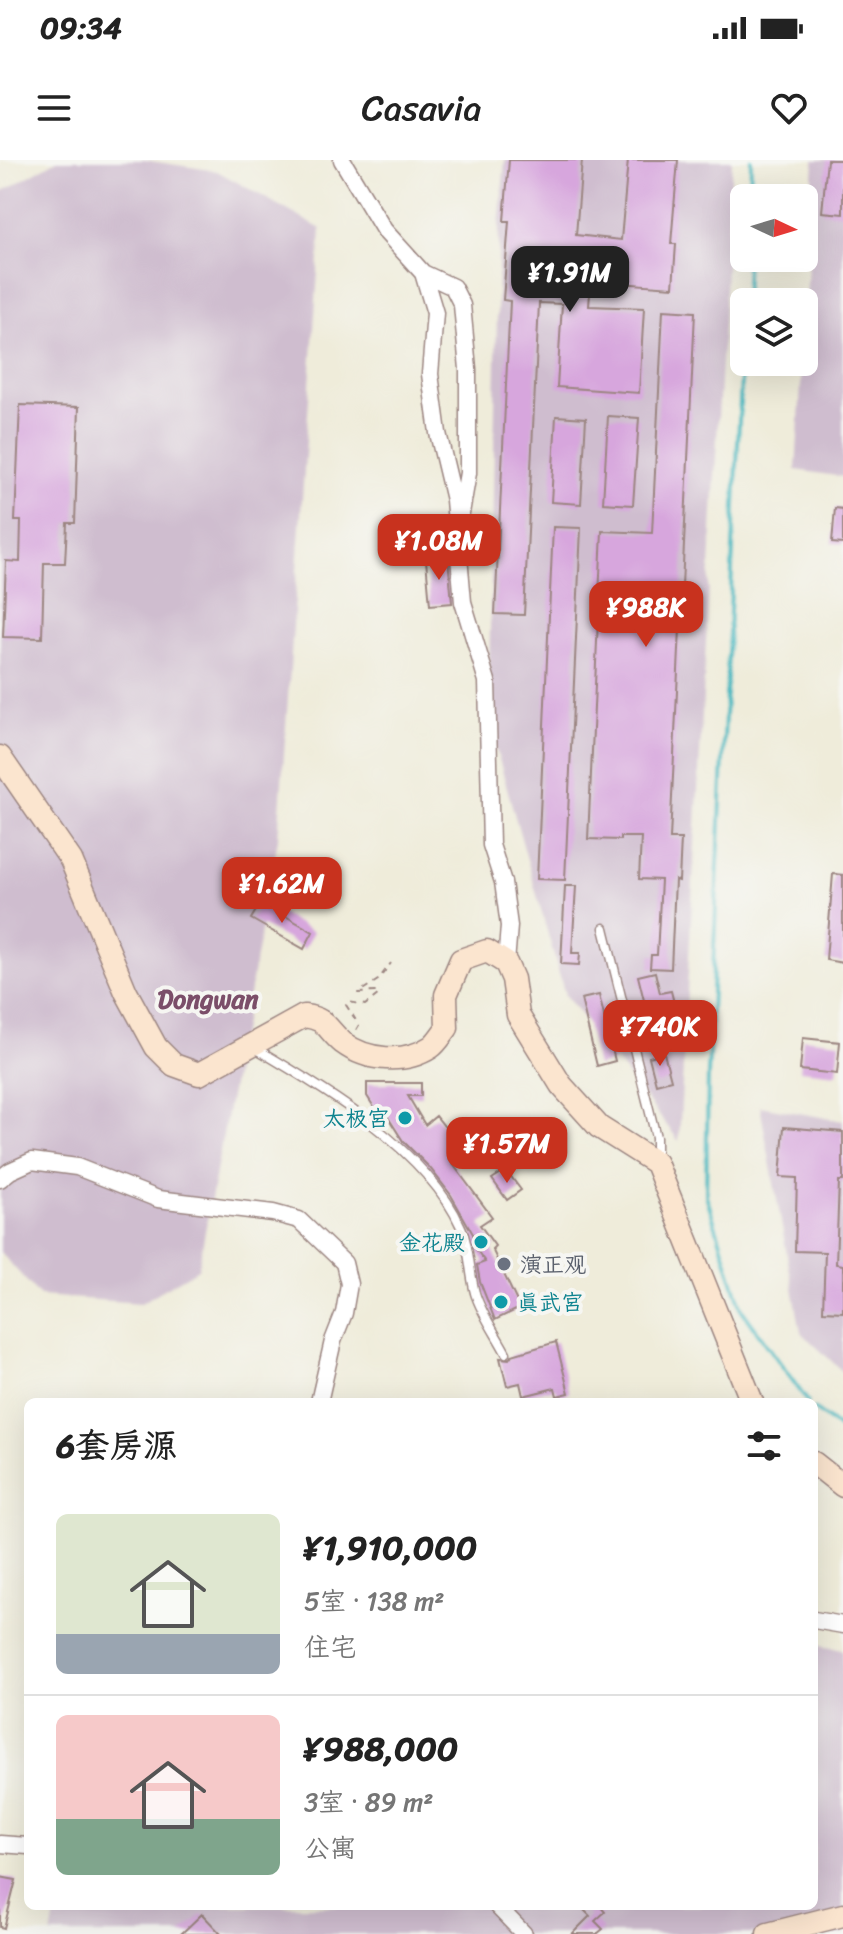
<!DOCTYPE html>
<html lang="zh">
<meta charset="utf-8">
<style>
:root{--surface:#fff;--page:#f2f2f2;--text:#222;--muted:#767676;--line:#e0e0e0;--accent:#c8321e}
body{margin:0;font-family:Sriracha,"LXGW WenKai TC",sans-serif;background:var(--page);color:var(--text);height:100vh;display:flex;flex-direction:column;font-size:30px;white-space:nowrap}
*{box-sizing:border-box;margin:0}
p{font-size:26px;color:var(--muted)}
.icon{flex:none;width:44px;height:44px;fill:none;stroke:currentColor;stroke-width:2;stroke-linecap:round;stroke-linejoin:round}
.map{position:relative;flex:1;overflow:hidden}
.panel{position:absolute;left:24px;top:1238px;width:794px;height:512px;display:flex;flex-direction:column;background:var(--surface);border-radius:12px;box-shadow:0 8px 32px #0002}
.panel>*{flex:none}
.needle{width:52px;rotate:94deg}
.fabs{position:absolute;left:730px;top:24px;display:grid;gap:16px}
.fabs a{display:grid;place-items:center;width:88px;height:88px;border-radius:12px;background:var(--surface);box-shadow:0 8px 32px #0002;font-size:40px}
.price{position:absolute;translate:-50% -68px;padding:0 18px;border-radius:16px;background:var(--accent);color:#fff;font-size:26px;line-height:52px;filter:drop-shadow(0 2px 4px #0008)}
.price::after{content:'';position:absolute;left:50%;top:48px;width:24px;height:18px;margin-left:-12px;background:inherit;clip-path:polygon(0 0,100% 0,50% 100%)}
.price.active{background:#222;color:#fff}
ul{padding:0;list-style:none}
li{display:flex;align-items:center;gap:24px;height:200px;padding:0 32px}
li+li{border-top:2px solid var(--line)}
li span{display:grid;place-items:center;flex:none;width:224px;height:160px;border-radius:12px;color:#555}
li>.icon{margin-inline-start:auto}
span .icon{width:96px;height:96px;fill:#fffc;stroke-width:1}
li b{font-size:34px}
h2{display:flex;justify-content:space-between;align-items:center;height:96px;padding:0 32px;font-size:34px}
.status{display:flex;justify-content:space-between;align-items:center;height:56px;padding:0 40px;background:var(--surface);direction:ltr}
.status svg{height:22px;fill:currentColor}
header{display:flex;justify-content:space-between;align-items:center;height:104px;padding:0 32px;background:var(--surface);font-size:36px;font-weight:600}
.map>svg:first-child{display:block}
.industrial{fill:#cfbdcf}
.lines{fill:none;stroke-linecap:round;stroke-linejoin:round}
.stream{stroke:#4ab9c1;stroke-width:4}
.building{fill:#d7a6dd}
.lane-casing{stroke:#9c8682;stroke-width:11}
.street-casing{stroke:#9c8682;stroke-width:19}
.secondary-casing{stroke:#9c8682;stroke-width:25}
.path{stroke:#9c8682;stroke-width:2;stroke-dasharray:6 6;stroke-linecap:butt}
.lane{stroke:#fff;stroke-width:8}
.street{stroke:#fff;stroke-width:16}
.secondary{stroke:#fbe5cf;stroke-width:22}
.culture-dot{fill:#0f9aa8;stroke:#f6f6f2;stroke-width:3}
.worship-dot{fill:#6b7280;stroke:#f6f6f2;stroke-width:3}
.labels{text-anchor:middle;stroke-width:8;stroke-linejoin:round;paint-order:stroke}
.culture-label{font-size:22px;fill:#0d838f;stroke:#f6f6f2;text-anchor:end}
.worship-label{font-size:22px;fill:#5b616d;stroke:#f6f6f2;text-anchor:start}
.quarter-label{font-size:26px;font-weight:bold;fill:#7b4e69;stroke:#f6f6f2}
</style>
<div class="status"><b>09:34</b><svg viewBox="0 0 49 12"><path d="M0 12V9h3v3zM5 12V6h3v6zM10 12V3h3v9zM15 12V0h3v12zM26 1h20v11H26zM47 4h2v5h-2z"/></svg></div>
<header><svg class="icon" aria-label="menu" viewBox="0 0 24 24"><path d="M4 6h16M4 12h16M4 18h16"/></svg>Casavia<svg class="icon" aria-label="heart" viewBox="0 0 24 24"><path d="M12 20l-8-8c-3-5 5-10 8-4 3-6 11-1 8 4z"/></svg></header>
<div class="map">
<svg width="843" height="1774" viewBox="0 0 843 1774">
<rect width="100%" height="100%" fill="#f6f6f2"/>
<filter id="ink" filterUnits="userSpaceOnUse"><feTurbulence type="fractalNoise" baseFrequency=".0125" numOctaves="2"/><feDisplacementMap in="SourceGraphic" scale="16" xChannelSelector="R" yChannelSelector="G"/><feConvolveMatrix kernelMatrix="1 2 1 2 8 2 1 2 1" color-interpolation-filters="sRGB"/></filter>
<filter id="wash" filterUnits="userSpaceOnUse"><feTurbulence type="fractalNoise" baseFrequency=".006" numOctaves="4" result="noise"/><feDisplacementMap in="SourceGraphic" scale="32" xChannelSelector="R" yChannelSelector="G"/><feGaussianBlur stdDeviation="1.8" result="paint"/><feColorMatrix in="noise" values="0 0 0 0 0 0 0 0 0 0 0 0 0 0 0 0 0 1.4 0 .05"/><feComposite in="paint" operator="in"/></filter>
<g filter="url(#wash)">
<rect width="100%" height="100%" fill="#efecda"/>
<path class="industrial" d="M57 0H144L217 11 321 69 278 679 198 1109 141 1143 40 1136 0 1092V33Z
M505 0H732L679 981 565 835 488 560 499 66Z
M814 0H843V317L796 310Z
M760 946 843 961V1212L801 1172Z
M814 1485 843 1490V1774H51L57 1746H814Z"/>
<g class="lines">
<path class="stream" d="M750 38 751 0
M745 142 747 98
M744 156 708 915 706 1035 742 1150 808 1242
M814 1249 843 1271"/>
</g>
<g id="blocks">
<path class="building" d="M509 0H582L576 75 621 80 628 0H678L671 84H676L673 127 591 121 589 146 644 148 639 233 557 227 562 144 539 143 524 455 495 454 510 141 503 140 509 61H504Z
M827 0H843V54L822 52Z
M663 150 695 152 670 679H681L679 721 675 720 671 809 650 808 651 795H657L661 720 639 719 641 677H620V680L588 679 602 371 652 373Z
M20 245 79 247 75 363H67L65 403H44L42 478 3 477 6 401 20 402 21 361H15Z
M556 256 586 258 581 344 551 342Z
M608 256 639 258 633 345 603 343Z
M835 348 843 349V384L832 383Z
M553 367 581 368 565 720 537 719Z
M448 398 452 443 430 445 426 400Z
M833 714 843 715V803L826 800Z
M565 726H576L572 793H580L579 805 561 804Z
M261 742 313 772 304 789 251 759Z
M655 812 660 833 671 831 676 851 669 853 671 860 650 865 638 816Z
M599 835 615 901 597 906 581 839Z
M803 878 840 882 837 914 800 910Z
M664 893 671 920 656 924 649 897Z
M367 923H421V936H408L425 965 436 956 462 989 449 999 492 1057 480 1065 495 1086 492 1089 520 1148 495 1160 480 1122 477 1105 485 1102 474 1086 473 1074 451 1035 430 1008 403 981 384 951 379 955 367 936Z
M784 967 843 972V1021H839L836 1104 843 1105V1152L823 1151 825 1092 795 1091 797 1018 780 1017Z
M506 1010 521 1030 507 1040 492 1019Z
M556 1182 569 1233 557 1236 555 1228 523 1236 520 1223 507 1226 500 1198 509 1199 512 1195Z
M0 1717 16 1720 4 1768 0 1767Z
M580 1746H600L605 1752 595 1761 603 1769 597 1774H572L590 1756Z
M202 1754 221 1774H181Z"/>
</g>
</g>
<g filter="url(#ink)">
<use href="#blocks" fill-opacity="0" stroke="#9c8682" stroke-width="2"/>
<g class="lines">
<defs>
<path id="lane" d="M604 768 656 977V998
M255 888C325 929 427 990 461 1067 470 1087 469 1111 475 1133 481 1153 496 1174 506 1193"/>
<path id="street" d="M342 0 384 70 423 113 435 153 430 214 438 273 454 340 463 442 487 521 491 685 503 722 509 766 506 803
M423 113 453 127 462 145 468 209V313L461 353
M0 1019 10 1011 32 1001 77 1007 158 1039 273 1053 299 1060 344 1103 349 1124 344 1153 333 1181 319 1242
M814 1460 843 1465
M0 1684 28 1686
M497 1746 524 1774"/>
<path id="secondary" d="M0 597 71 700 126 832 156 887 174 905 199 914 304 856C328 859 326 869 343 883 367 901 405 904 431 887 437 883 442 874 447 868L446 835 461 800 487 791 506 803 513 819 518 855 561 925 599 967 656 1003 752 1242
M814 1303 843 1326
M768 1774 843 1755"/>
</defs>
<use href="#lane" class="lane-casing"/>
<use href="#street" class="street-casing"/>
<use href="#secondary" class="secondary-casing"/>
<path class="path" d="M356 870 359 865 346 845 349 842 365 845 379 834 376 832 358 833 378 820 391 803"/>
<use href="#lane" class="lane"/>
<use href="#street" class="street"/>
<use href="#secondary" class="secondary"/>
</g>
</g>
<g class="culture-dot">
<circle cx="405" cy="958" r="8"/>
<circle cx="481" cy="1082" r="8"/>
<circle cx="501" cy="1142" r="8"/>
</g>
<circle class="worship-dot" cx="504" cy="1104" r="8"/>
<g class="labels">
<g class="culture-label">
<text x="389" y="966">太极宫</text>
<text x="465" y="1090">金花殿</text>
<text x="517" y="1150" text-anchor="start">真武宫</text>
</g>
<g class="worship-label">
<text x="520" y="1112">演正观</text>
</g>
<g class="quarter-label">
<text x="208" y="848">Dongwan</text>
</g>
</g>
</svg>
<div class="fabs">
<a><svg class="needle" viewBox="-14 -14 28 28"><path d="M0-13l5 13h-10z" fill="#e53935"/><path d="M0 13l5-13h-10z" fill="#767676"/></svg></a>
<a><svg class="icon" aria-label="layers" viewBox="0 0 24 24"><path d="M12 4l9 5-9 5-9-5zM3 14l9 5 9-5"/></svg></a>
</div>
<b class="price active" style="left:570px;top:154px">¥1.91M</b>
<b class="price" style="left:439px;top:422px">¥1.08M</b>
<b class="price" style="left:646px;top:489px">¥988K</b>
<b class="price" style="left:282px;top:765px">¥1.62M</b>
<b class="price" style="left:660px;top:908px">¥740K</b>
<b class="price" style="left:507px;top:1025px">¥1.57M</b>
<section class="panel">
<h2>6套房源<svg class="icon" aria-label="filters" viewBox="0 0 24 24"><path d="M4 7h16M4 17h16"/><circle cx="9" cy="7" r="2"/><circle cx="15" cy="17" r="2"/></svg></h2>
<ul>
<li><span style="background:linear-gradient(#dfe7d0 75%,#9aa5b1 0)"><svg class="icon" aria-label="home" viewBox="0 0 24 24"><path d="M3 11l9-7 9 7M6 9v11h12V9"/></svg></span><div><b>¥1,910,000</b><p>5室 · 138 m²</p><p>住宅</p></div></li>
<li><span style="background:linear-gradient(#f6c9c9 65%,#7fa58c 0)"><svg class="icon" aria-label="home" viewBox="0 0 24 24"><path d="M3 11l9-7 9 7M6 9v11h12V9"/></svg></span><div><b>¥988,000</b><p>3室 · 89 m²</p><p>公寓</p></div></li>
</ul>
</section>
</div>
